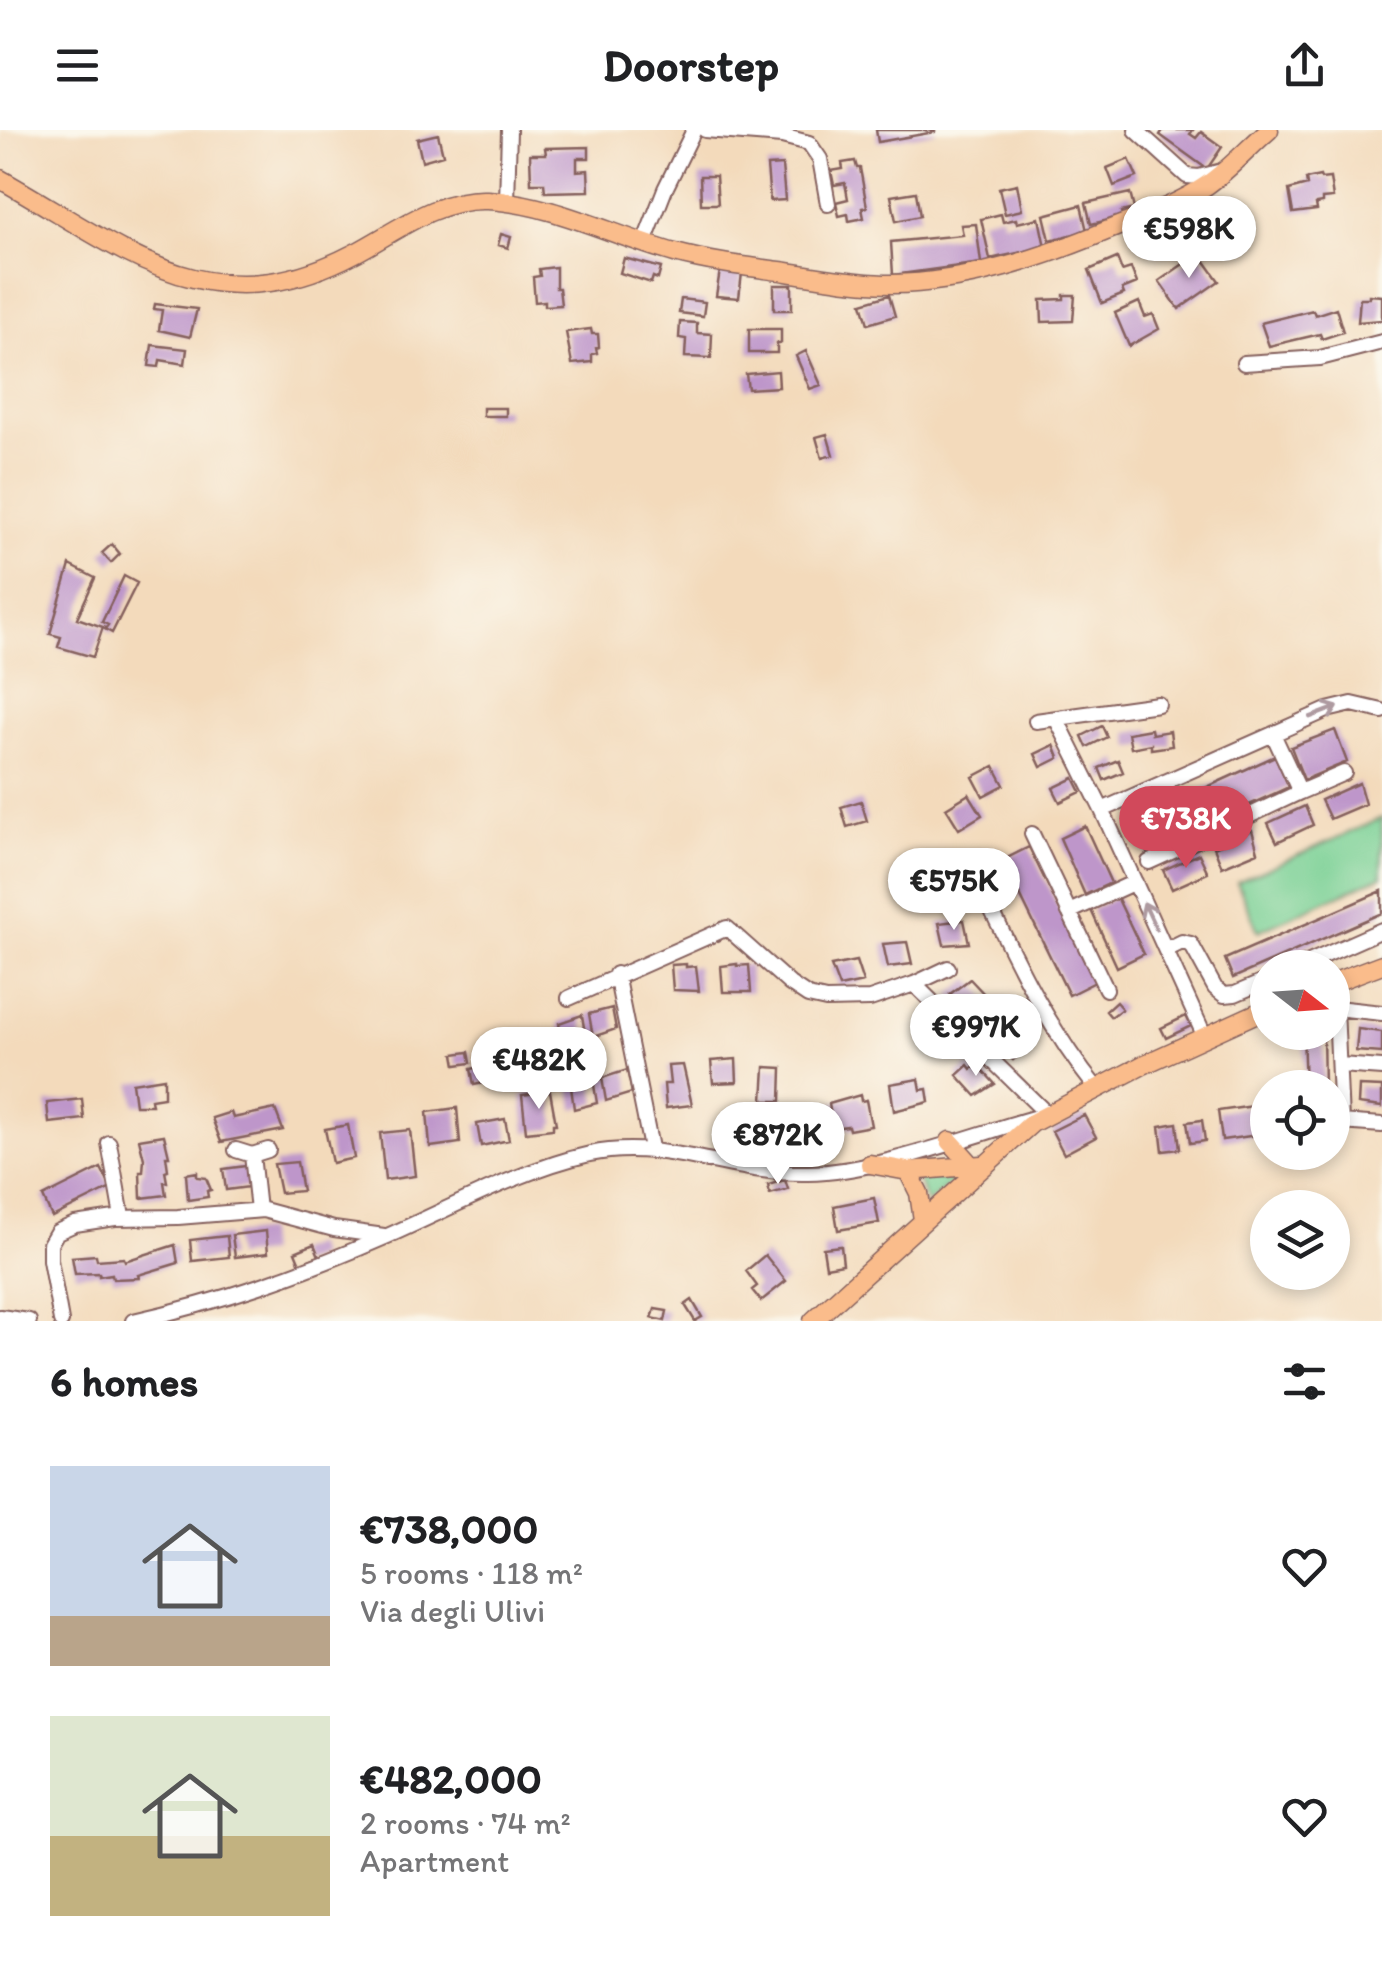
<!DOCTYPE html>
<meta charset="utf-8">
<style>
:root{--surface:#fff;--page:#f6f6f6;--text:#202124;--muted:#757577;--accent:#d1495b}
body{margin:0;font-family:Itim,sans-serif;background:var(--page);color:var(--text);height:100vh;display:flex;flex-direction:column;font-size:38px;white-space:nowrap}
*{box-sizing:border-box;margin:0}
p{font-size:32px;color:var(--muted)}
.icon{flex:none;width:55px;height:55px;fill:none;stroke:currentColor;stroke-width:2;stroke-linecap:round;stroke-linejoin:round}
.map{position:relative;height:1191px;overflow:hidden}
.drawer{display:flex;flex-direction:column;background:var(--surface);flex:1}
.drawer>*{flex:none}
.needle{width:65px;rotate:107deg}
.controls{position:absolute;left:1250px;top:820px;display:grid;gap:20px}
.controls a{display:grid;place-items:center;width:100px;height:100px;border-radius:50%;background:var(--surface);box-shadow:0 5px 15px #0003;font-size:50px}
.price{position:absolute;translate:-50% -85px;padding:0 22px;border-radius:35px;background:#fff;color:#222;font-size:32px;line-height:65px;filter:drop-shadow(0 2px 5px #0008)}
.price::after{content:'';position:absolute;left:50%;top:60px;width:30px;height:22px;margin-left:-15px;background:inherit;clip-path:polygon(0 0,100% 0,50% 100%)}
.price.selected{background:var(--accent);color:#fff}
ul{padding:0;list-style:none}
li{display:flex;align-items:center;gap:30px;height:250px;padding:0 50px}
li span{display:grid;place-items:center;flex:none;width:280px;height:200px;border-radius:0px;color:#555}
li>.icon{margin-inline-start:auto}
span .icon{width:120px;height:120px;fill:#fffc;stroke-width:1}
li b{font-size:42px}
h2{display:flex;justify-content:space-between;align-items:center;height:120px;padding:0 50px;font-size:42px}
header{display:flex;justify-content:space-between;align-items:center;height:130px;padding:0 50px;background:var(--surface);font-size:45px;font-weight:800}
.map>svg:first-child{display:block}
.green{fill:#79d094;stroke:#627860;stroke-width:2.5}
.building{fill:#be96ca}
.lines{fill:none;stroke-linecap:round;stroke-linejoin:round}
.minor-casing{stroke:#85605d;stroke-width:18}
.major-casing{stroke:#85605d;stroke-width:21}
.minor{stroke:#fff;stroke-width:14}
.major{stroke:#fabc8b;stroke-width:18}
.oneway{stroke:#ae9aa0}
</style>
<header><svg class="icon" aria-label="menu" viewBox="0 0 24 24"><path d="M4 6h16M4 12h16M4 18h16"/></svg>Doorstep<svg class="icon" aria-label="share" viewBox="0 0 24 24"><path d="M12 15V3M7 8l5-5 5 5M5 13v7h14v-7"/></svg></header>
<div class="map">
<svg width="1382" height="1191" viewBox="0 0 1382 1191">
<rect width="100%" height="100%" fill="#fbf7ec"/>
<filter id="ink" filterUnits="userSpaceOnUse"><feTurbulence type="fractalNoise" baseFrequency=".01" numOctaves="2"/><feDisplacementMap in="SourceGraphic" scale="20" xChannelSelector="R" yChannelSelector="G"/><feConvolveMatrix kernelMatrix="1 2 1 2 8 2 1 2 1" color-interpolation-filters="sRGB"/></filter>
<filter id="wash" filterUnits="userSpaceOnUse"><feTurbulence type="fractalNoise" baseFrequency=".0048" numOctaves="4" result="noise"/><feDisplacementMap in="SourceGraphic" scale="40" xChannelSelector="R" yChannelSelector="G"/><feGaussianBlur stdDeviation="2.25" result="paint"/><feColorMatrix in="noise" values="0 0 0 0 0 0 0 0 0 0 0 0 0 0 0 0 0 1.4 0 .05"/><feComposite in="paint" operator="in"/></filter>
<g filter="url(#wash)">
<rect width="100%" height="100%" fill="#f3dabb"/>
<path class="green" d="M1382 688V746L1258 801 1237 752Z
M954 1045 953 1052 927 1074 917 1047Z"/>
<g id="blocks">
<path class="building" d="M876 0H935V2L878 12Z
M1163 0H1193L1190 4 1196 8 1201 2 1222 17 1207 39 1160 5Z
M438 4 443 25 422 31 417 9Z
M589 17V28H577V41L588 40 589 61 545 62 544 53H531L530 24H546L545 18Z
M1129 29 1137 47 1114 56 1107 38Z
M855 31 857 38H860L867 77 862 78 864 88 849 91 848 84 839 86 836 72 848 69 845 53 834 55 831 41 843 39 842 33Z
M782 35 785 70 770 71 767 36Z
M700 46H716L718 74H701Z
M1320 46 1321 49 1330 48 1333 68 1322 69V73L1316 74 1317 80 1293 83 1289 60 1307 55 1306 49Z
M1017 54 1022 80 1005 84 999 58Z
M916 62 920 86 896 91 891 66Z
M1130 63 1134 79 1121 82 1122 87 1091 94 1086 73Z
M1081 75 1087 101 1050 110 1044 85Z
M1001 84 1003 92 1016 89 1017 93 1039 88 1045 117 990 129 981 89Z
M976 94 981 133 893 145 891 112 963 105 961 95Z
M501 104 511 107 508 118 498 115Z
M1199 123 1219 151 1179 179 1159 151Z
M624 128 661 138 658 149 653 147 651 153 620 143Z
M1117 128 1122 141 1131 138 1137 153 1122 159 1124 164 1102 173 1089 140Z
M556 137V158H559L561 175 545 176V171L535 172 533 147 540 146 539 139Z
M720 140 742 143 739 168 716 166Z
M774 155H792V180H774Z
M889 165 895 186 868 194 862 173Z
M1064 165H1075L1073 191 1042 192 1041 170 1064 169Z
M1369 165 1382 166V190L1358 192 1360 168H1369Z
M681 169 705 172 703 186 679 183Z
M1139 172 1145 187 1153 184 1159 199 1129 216 1115 183Z
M155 174 197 179 190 207 159 200 162 180 154 179Z
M1336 178 1343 202 1322 209 1320 204 1269 216 1261 193 1313 180 1315 185Z
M680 192 697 193V203L712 204 711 228 685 227 686 209 679 208Z
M591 199 592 204H598L599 217 596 218 597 223 592 224V232L572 234 566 202Z
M749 199H781V213H777V223H749Z
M152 215 187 219 185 234 160 230 159 237 149 236Z
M806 221 821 255 810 259 796 226Z
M778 241 779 257 748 259 746 244Z
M483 278H506V286H483Z
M827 304 833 325 822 328 816 307Z
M112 414 120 424 111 433 102 423Z
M70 435 95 448 77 488 103 497 93 527 58 517 61 507 50 504Z
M124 446 137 453 112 503 105 499 108 495 102 492Z
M1102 596 1107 607 1087 617 1082 606Z
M1151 599 1152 604 1170 601 1172 616 1151 619V614L1131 618 1128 603Z
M1335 600 1347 632 1304 650 1291 617Z
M1054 615 1059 628 1041 637 1035 624Z
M1275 626 1289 657 1205 695 1192 664Z
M1118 630 1123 642 1104 650 1099 638Z
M994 636 1004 655 983 666 973 647Z
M1074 648 1081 662 1060 672 1053 658Z
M1359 653 1365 674 1330 689 1321 670Z
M969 664 982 685 959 699 946 678Z
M861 671 867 691 847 697 841 677Z
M1169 675 1184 707 1148 724 1133 692Z
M1305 676 1313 695 1277 712 1268 693Z
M1085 696 1111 753 1085 765 1060 708Z
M1252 700 1258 722 1222 737 1214 717Z
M1029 717 1095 852 1069 865 1003 730Z
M1199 724 1208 743 1172 759 1163 740Z
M1382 761V783L1233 848 1225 829Z
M1117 767 1144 824 1117 837 1091 780Z
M964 790 969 813 944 815 939 793Z
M907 812 912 834 888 837 883 814Z
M856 831 863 852 839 857 831 836Z
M686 834V837L696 836 699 861 673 860 671 835Z
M737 834V836L749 835 751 862H723L721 836Z
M970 849 987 867 967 882 950 864Z
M1116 872 1122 879 1111 887 1106 881Z
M612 878 616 899 593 907 589 884Z
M582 885 586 910 563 917 559 893Z
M1186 886 1191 896 1166 908 1161 898Z
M1011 899 1030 916 1013 930 994 913Z
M1358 899 1382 902V923L1356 921Z
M1303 902H1323L1324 958H1305Z
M469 922 471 933 456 935 454 924Z
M736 929 737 952 713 953 711 931Z
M495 934 498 950 474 955 471 939Z
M977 934 995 954 976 966 957 945 968 935 971 939Z
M683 935 692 975 666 978 664 954H670L668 936Z
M765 937 782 938 781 971H763Z
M627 940 632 963 606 971 602 948Z
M164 948V967L151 969 152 975H135L132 953Z
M593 949 597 973 574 979 571 957Z
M919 949 921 960 927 959 929 972 894 981 890 954Z
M1359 956 1382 957V977L1358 974Z
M550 961 556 994H553V999L526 1002 522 965Z
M860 965 861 971 866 970 871 996 849 1000 848 996 833 998 829 974Z
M82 969 84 989 49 993 47 973Z
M1254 976 1258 1005 1222 1010 1218 981Z
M457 978 460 1013 430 1017 427 982Z
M275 979 283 1000 221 1012 212 988 231 982 233 988Z
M1084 985 1096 1007 1064 1024 1052 1001Z
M505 989 509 1010 481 1016 477 994Z
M1202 990 1205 1011 1190 1013 1187 992Z
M1177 993 1180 1019 1163 1021 1160 996Z
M348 995 354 1028 332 1033 325 999Z
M410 1000 415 1046 385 1050 380 1003Z
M164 1005 169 1026H166L168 1040 165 1041 167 1052H164L166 1065 141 1068 140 1042H143L144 1029 139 1009Z
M297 1032 302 1061 280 1063 274 1034Z
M246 1036 249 1057 226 1060 223 1039Z
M101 1038 111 1058 52 1087 43 1067Z
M197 1042V1047L206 1048 211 1060 207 1061 208 1067 188 1070 186 1044Z
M785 1050 788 1059 770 1064 768 1055Z
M874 1068 879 1093 838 1100 834 1076Z
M266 1101 268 1123 235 1127 232 1105Z
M227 1106 229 1127 192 1131 190 1110Z
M314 1114 319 1126 300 1134 295 1122Z
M175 1115 178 1133 138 1145 139 1148 113 1149 112 1144 99 1146V1143L75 1144 72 1127 96 1125 97 1130 124 1128 125 1131Z
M841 1116 843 1134 826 1137 823 1118Z
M765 1125 786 1151 761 1171 752 1160 757 1156 746 1141Z
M692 1170 702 1187 695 1191 685 1175Z
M655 1179 667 1181 665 1191 652 1188Z"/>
</g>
</g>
<g filter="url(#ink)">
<use href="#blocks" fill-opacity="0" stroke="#85605d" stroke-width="2.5"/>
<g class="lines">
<defs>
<path id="minor" d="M705 0 782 6 809 13 820 29 828 74
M1136 0 1187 46 1199 47 1222 41
M507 72 509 0
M644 113 665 59 694 0
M1244 233 1320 228 1382 212
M1056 588 1102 680
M1036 591 1158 574
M1164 652 1193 712 1300 662 1273 604
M1300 662 1344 643
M1032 704 1106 859
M1149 732 1193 712
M979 754C1014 826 1046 896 1097 959
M1069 782 1135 752
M1166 820 1182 812 1191 814 1215 858 1224 865 1235 864 1268 850
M1296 838 1382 800
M616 844 651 1018
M914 854 948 838
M569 868 727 798 790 854 808 866 826 870 870 869 914 854 1047 984
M1332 871 1336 878 1341 992 1382 995
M1336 878 1382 883
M1205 907 1102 680 1327 580 1352 574 1382 581
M1340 935 1382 938
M109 1013 122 1087
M236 1020 252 1025 268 1020
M252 1025 258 1080
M0 1187 29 1191
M61 1191 50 1130V1114L57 1102 75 1094 115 1088 178 1087 263 1080 334 1099 384 1106
M133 1191C224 1171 300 1144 385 1107 449 1079 522 1039 590 1024 664 1008 733 1045 808 1043 876 1042 969 1006 1037 987"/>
<path id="major" d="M0 49C123 118 209 200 355 123 397 101 437 68 487 70 552 73 613 106 675 123 712 133 750 137 787 142 822 147 857 154 892 154 968 153 1042 128 1111 99 1143 86 1178 75 1207 55 1230 39 1248 18 1269 0
M1332 853 1382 834
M950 1011 968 1031 969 1048
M870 1034 908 1041 919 1063 923 1090
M908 1041 982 1035
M813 1191 1032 993 1143 935 1268 878"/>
</defs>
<use href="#minor" class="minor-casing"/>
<use href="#major" class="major-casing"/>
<use href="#minor" class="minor"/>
<use href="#major" class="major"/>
</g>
<defs><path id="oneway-shaft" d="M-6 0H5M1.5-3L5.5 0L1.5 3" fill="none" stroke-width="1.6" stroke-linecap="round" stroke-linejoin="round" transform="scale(2.5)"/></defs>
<g class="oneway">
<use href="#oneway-shaft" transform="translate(1324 582) rotate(-21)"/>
<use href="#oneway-shaft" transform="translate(1150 786) rotate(-115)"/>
</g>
</g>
</svg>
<div class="controls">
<a><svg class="needle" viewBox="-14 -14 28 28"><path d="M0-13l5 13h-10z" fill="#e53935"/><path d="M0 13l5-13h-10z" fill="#757577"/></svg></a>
<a><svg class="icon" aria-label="locate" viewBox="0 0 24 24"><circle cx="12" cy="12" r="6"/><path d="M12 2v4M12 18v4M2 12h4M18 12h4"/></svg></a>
<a><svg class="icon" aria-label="layers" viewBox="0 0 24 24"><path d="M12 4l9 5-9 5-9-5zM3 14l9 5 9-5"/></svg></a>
</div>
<b class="price" style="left:1189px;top:151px">€598K</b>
<b class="price selected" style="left:1186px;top:741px">€738K</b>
<b class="price" style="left:954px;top:803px">€575K</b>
<b class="price" style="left:976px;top:949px">€997K</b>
<b class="price" style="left:539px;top:982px">€482K</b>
<b class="price" style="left:778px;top:1057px">€872K</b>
</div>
<section class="drawer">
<h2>6 homes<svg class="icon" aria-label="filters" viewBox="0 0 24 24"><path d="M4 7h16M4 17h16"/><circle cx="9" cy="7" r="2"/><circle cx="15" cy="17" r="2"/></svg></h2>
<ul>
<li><span style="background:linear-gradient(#c9d6e8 75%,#b9a48a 0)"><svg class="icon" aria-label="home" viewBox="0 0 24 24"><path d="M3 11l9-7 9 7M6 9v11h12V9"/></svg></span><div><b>€738,000</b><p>5 rooms · 118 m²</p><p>Via degli Ulivi</p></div><svg class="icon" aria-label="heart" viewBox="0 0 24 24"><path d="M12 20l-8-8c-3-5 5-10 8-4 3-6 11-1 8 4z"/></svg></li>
<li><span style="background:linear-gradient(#dfe7d0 60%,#c2b280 0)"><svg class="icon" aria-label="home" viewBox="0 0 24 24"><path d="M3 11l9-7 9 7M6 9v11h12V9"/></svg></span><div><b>€482,000</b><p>2 rooms · 74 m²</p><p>Apartment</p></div><svg class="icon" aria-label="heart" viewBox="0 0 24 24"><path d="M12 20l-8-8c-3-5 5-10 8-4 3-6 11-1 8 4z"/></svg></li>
</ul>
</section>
